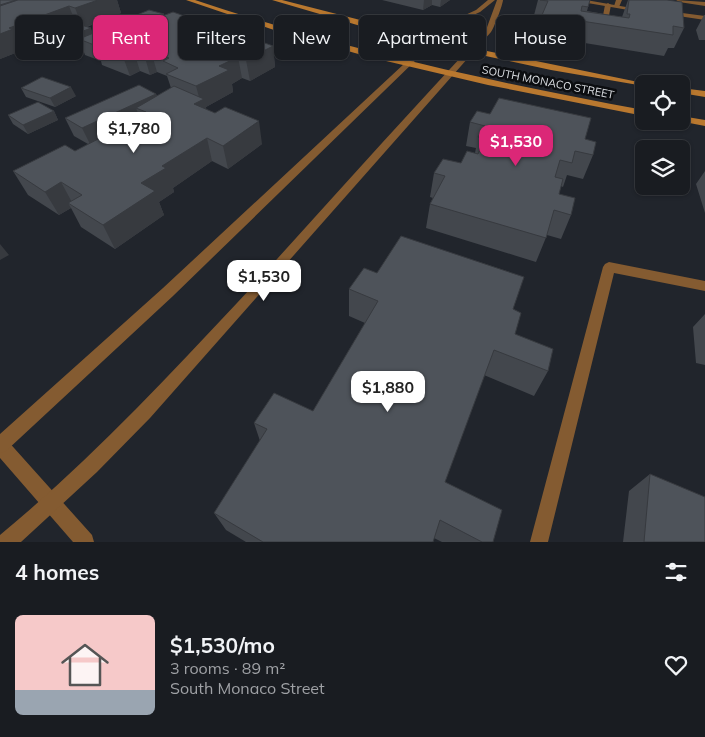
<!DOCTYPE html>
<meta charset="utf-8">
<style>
:root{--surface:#191c21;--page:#22252a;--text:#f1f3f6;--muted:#9fa1a5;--line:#373a3f;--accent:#db2777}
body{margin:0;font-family:Mulish,sans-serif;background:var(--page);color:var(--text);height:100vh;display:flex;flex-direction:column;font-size:19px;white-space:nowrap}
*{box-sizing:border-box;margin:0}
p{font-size:16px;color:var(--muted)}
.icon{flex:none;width:28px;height:28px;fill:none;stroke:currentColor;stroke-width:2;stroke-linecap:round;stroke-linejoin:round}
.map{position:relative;height:542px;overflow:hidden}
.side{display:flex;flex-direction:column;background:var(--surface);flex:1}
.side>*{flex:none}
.guide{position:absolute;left:15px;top:15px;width:675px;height:45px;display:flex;gap:10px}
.controls{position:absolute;left:635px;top:75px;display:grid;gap:10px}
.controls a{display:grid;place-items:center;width:55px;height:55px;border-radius:8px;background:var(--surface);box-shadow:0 1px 4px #0004,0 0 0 1px var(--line);font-size:25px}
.price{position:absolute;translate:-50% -42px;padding:0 11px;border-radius:10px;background:#fff;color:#222;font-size:16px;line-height:32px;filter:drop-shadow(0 1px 2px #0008)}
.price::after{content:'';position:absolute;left:50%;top:30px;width:15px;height:11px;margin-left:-8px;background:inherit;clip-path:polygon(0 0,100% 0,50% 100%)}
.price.selected{background:var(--accent);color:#fff}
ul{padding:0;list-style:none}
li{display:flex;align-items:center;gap:15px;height:125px;padding:0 15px}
li span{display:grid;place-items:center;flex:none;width:140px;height:100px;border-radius:8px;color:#555}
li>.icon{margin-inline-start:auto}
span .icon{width:60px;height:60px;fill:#fffc;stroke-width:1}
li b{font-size:21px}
h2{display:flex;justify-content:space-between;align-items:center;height:60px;padding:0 15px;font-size:21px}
.pill{padding:0 18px;border-radius:8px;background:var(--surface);box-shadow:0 1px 4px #0004,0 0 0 1px var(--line);font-size:18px;line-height:45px}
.pill.selected{background:var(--accent);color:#fff}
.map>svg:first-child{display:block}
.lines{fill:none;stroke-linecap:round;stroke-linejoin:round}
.lane{fill:#845b31;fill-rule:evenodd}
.street{fill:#845b31;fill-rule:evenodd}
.secondary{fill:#b9782f;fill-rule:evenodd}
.wall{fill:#43474d;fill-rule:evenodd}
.shaded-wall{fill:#373a3f}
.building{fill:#4e535a;stroke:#373a3f}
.labels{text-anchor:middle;stroke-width:5;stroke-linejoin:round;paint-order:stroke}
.far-street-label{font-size:11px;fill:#dee1e5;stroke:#0c0e11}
</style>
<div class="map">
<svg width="705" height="542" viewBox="0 0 705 542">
<rect width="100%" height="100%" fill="#21252c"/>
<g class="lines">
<path class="lane" d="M616 0H622L619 7 614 6Z
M676 0 705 2V6L679 2Z
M608 3 611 5 606 31 603 33 600 31 605 5Z
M609 262 705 281V291L614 273 548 542H530L603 267 605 264Z
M0 437 6 439 92 535 94 542H73L0 458Z"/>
<path class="street" d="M488 0H495L480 12 452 25 173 296 6 451 0 453V434L163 288 448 23 476 10Z
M497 0H503C503 4 494 28 491 32L150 418 97 472 21 542H0V535C86 464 161 384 237 303 320 212 402 120 486 30Z
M570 0H586L643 10 640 12Z
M667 11 705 16V20L665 14 664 13Z"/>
<path class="secondary" d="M186 0H195C342 49 492 82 644 110V116L488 85 369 57 277 31Z
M272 0H282L458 45 648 84H644V86L551 70 458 50 364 27Z
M681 88 705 91V97L681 93Z
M681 116 705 120V126L679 121H681Z"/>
</g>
<path class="wall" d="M0 0H117L121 13 87 27 93 34 164 15 199 21 201 32 214 36 232 40 273 46 275 67 250 81 242 78 232 84 233 92 206 107V109L262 144 228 169 212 161 173 188 174 192 159 202 164 215 115 249 81 227 71 208 59 215 28 195 13 171 75 151 88 144 74 136 65 118 156 94 157 96 171 88 167 76 157 72 150 75 140 71 130 76 102 65 101 61 85 55 80 42 44 56 32 51 29 45 22 47 23 50 0 59ZM132 125 133 126 108 140 105 139Z
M382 0H450L440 7 432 5 423 10Z
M538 0H590L587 11 622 17 628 0H667L684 28 674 48H668L664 56 536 35 540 20 533 19Z
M704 15H705V40H699L696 30Z
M21 88 76 96 55 107 26 97Z
M54 111 58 120 28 134 13 124 8 115Z
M470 122 585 139 593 155 583 179 567 175 563 187 561 186 559 194 571 215 561 239 547 235 536 262 426 228 430 204 433 198 430 197 434 173 461 163 475 153 476 148 466 146Z
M705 171V213L696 184Z
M377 273 513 309 515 334 548 371 534 396 484 375 445 482 493 542H442L434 538 433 542H246L226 530 214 513 260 441 254 423 313 411 365 323 349 316V289Z
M705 314V365L696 363 693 327Z
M650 474 705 542H623L629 491Z"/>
<path class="shaded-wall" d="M98 0H117L121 13 83 28 75 8Z
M424 0H432V5L423 10Z
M441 0H450L440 7Z
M69 6 77 26 27 42 29 45 22 47 23 50 0 59V34L9 28Z
M164 14 168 29 151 26 144 23 149 38 96 44Z
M199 21 203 41 186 26Z
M91 28 94 37 79 39 80 42 44 56 40 48Z
M273 46 275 67 250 81 246 60Z
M133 49 140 71 130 76 122 54Z
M151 51 157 72 150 75 144 54Z
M238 57 242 78 232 84 233 92 206 107 209 122 194 104 200 101 196 86 219 66Z
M71 87 76 96 55 107 50 98Z
M156 94 161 111 146 112 136 108 141 121H131L132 125 91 146 82 128Z
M54 111 58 120 28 134 23 125Z
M259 121 262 144 228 169 223 146Z
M207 138 212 161 173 188 174 192 159 202 164 215 115 249 103 225 141 183 162 166Z
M61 182 74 206 68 203 71 208 59 215 45 192Z
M0 244 9 255 0 260Z"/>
<path class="building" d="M0 0H16L0 5Z
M18 0H98L75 8 69 6 9 28 13 29 0 34V6Z
M540 0H590L588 7 582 6 581 11 629 18 630 14H627L629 0H667L682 2 684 28 673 26V35L542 15 548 1Z
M149 10 164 14 121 33 94 44V45L79 39Z
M173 12 199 21 186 26 214 36 218 35 232 40 243 35 273 46 246 60 238 57 219 66 229 70 196 86 166 74 178 68 163 61 169 58 151 51 144 54 133 49 122 54 94 44 126 31 132 34 151 26 144 23Z
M78 24 91 28 40 48 27 42Z
M42 77 71 87 50 98 21 88Z
M139 85 156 94 82 128 65 118Z
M174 86 204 99 194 104 215 113 225 107 259 121 223 146 207 138 162 166 166 168 141 183 155 191 103 225 68 203 82 195 61 182 45 192 13 171 65 145 75 151 102 137 108 140 137 124 131 121 146 112 136 108Z
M499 98 591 118 585 139 596 142 593 155 575 151 572 163 560 160 555 177 563 179 559 194 575 198 571 215 554 210 546 238 430 204 445 176 434 173 443 159 461 163 467 151 478 154 485 139 478 137 485 126 470 122 477 111 490 114Z
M38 102 54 111 23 125 8 115Z
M401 236 524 277 513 309 521 313 515 334 553 349 548 371 494 350 445 482 502 510 493 542H482L440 520 433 542H263L214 513 267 429 254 423 274 393 313 411 378 301 349 289 364 268 377 273Z
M650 474 705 497V542H644Z"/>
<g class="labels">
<g class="far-street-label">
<text transform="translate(548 82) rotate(11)" y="4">SOUTH MONACO STREET</text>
</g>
</g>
</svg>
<div class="controls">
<a><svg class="icon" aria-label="locate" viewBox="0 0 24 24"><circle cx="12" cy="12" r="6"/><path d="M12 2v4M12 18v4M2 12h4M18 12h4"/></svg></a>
<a><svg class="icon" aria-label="layers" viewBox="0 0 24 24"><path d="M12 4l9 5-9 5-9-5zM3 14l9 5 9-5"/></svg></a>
</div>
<b class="price" style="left:134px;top:154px">$1,780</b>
<b class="price selected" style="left:516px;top:167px">$1,530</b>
<b class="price" style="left:264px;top:302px">$1,530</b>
<b class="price" style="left:388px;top:413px">$1,880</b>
<div class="guide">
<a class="pill">Buy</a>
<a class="pill selected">Rent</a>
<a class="pill">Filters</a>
<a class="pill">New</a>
<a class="pill">Apartment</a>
<a class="pill">House</a>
</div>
</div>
<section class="side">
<h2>4 homes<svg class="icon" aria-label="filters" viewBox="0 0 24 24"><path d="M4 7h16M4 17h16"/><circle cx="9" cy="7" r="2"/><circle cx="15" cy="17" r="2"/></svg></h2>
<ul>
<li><span style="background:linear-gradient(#f6c9c9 75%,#9aa5b1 0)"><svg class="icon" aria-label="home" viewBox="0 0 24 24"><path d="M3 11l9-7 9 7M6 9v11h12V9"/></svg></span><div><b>$1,530/mo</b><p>3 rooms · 89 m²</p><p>South Monaco Street</p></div><svg class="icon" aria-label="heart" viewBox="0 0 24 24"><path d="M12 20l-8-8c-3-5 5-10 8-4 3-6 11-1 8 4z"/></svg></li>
</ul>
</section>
